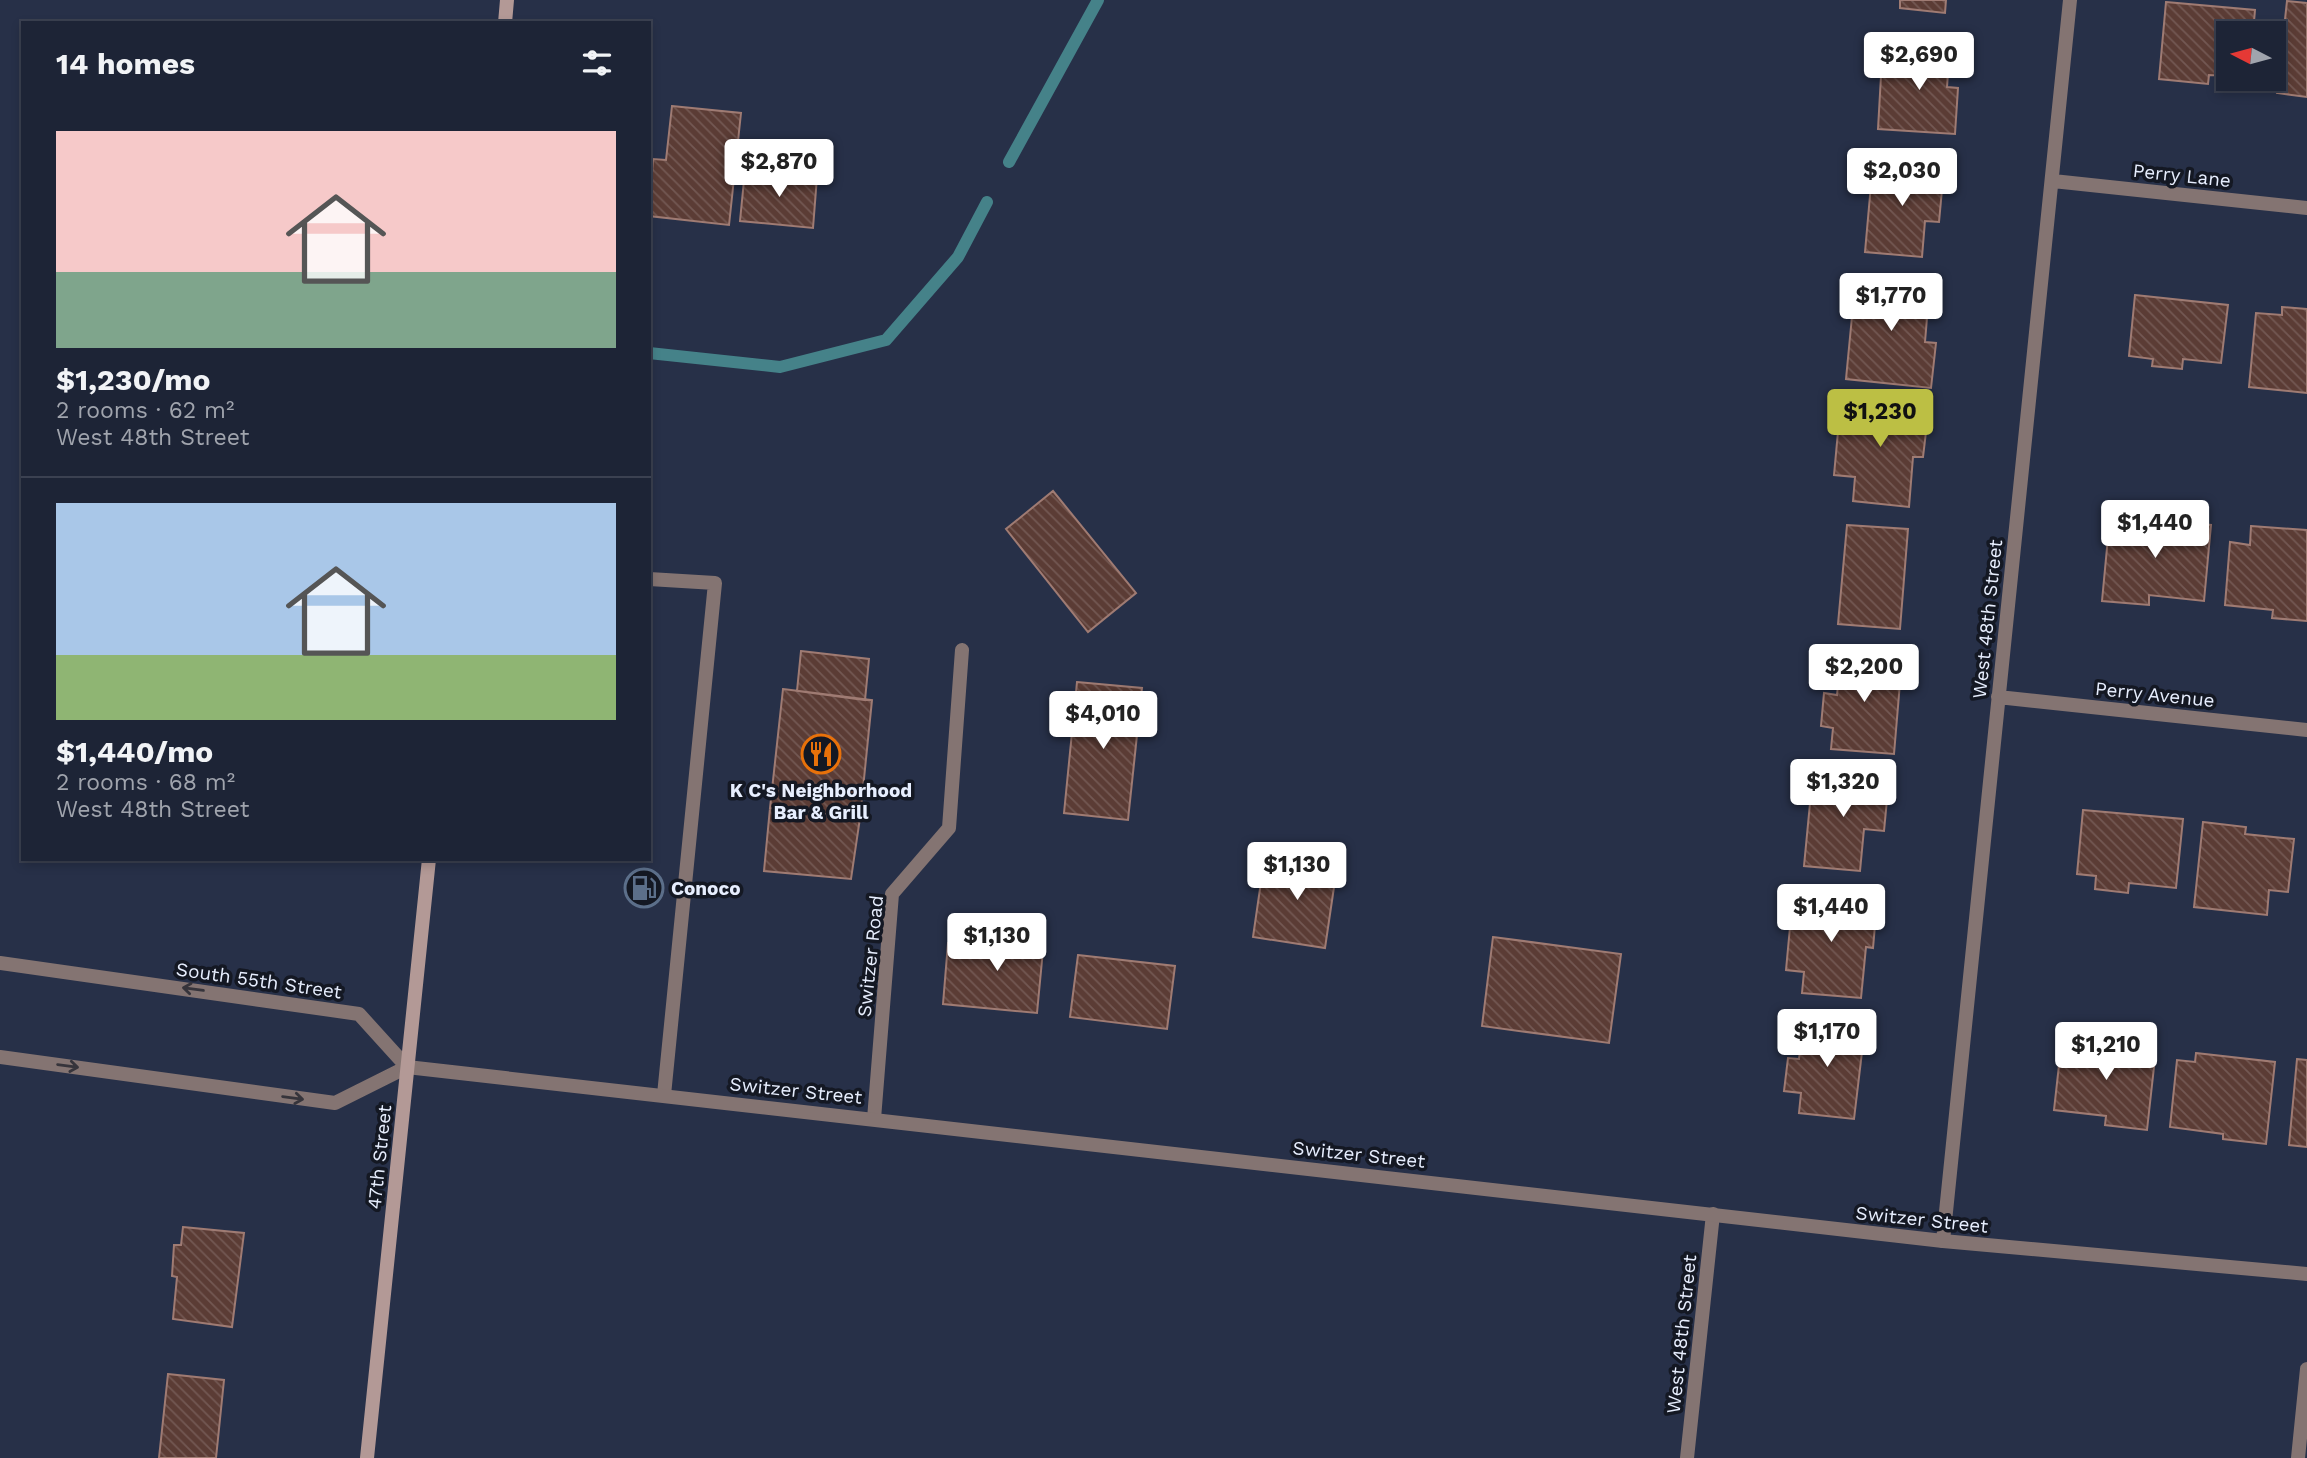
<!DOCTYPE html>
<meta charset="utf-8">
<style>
:root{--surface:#1d2436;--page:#2a3042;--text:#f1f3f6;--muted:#a0a4ad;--line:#3b4151;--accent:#bcbf44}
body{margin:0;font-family:"Work Sans",sans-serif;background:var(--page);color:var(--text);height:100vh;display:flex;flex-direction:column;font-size:26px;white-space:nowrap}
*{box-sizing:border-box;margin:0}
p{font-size:23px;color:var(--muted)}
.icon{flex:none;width:38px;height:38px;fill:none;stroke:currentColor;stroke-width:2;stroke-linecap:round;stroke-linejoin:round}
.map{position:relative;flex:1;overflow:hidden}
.drawer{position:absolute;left:21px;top:21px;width:630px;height:840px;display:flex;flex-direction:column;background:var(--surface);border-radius:0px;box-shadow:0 4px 10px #0003,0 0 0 2px var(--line)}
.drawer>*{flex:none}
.needle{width:46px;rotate:276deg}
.buttons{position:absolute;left:2216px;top:21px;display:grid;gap:14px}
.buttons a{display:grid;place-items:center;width:70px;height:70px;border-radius:0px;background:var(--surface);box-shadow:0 4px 10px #0003,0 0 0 2px var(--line);font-size:35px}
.price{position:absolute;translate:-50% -60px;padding:0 16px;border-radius:7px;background:#fff;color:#222;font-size:23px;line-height:46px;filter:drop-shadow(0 2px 4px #0008)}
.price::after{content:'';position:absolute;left:50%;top:42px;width:21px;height:16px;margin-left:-10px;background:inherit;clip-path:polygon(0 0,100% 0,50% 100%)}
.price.active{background:var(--accent);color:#111}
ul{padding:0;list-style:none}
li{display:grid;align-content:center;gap:14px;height:371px;padding:0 35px}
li+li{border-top:2px solid var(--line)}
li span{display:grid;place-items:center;height:217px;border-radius:0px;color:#555}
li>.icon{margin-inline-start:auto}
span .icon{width:126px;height:126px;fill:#fffc;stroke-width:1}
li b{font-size:30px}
h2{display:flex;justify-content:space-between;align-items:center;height:84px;padding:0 35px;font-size:30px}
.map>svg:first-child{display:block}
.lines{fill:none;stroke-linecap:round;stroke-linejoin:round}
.stream{stroke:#458289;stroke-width:12}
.building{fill:url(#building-back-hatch);stroke:#9f7b73;stroke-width:2}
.service{stroke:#847472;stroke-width:14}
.minor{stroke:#847472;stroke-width:14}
.tertiary{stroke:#847472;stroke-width:14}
.secondary{stroke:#b39996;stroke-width:14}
.oneway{stroke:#36343b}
.labels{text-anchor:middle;stroke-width:7;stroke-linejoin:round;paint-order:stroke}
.street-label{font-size:19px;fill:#e7eefe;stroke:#141823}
.poi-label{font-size:19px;font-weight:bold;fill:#e7eefe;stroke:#141823}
</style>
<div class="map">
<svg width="2307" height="1458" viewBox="0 0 2307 1458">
<defs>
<pattern id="building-back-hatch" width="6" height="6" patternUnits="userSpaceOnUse" patternTransform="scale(1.75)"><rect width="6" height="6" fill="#5b3c35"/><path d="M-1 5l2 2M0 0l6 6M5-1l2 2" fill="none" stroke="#735853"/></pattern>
</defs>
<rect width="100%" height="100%" fill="#273048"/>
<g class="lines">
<path class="stream" d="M1009 162 1098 0
M649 353 780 367 886 340 958 257 987 202"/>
</g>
<path class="building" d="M1900 0H1946L1945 13 1900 8Z
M2287 1 2307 3V97L2277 93Z
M2166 2 2255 10 2253 33H2228V76L2209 75 2208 84 2159 79Z
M1894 44 1950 47 1947 87 1958 88 1955 134 1878 129 1881 76 1892 77Z
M672 106 741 113 729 225 649 216 653 159 666 160Z
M1873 162 1944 168 1939 222 1925 221 1922 257 1865 252Z
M745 170 817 177 813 228 740 221Z
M1856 275 1930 282 1925 342 1936 343 1931 388 1846 379Z
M2135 295 2228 305 2221 363 2183 359 2182 369 2152 366 2153 359 2129 356Z
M2282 307 2307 309V393L2249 387 2256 313 2282 315Z
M1841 399 1929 407 1923 457H1913L1909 507 1853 501 1855 477 1834 475Z
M1053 491 1136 593 1088 632 1006 529Z
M2110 516 2211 525 2204 601 2149 595V605L2102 601Z
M1847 525 1908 529 1900 629 1838 624Z
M2251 526 2307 530V621L2272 618 2273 610 2225 605 2230 542 2250 545Z
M801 651 869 659 865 700 797 691Z
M1841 653 1902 659 1894 754 1831 749 1833 728 1821 726 1824 693 1837 695Z
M1077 682 1142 688 1128 820 1064 813Z
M783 689 872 700 860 818 770 808Z
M1813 772 1889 779 1884 831 1864 829 1860 871 1804 866Z
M770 808 860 818 851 879 764 871Z
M2083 810 2183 819 2176 888 2129 883 2128 893 2095 889 2096 876 2077 874Z
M2203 822 2246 827 2245 834 2294 839 2288 892 2269 890 2267 915 2194 907Z
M1298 854 1338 860 1325 948 1253 937 1263 868 1296 872Z
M1793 895 1877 903 1873 948 1866 947 1861 998 1802 993 1804 972 1786 970Z
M1011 926 1045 929 1037 1013 943 1004 948 943 1009 949Z
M1493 937 1621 954 1609 1043 1482 1026Z
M1078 955 1175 966 1167 1029 1070 1017Z
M1804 1020 1865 1027 1854 1119 1799 1113 1801 1093 1784 1091 1788 1058 1799 1059Z
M2062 1038 2156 1049 2147 1130 2105 1125 2106 1116 2054 1110Z
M2196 1053 2275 1062 2266 1144 2223 1139V1134L2170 1127 2177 1060 2195 1062Z
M2297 1059 2307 1060V1147L2289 1145Z
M183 1227 244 1233 232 1327 173 1319 177 1277 172 1276 174 1245H181Z
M168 1374 224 1380 216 1458H159Z"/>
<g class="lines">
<path class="service" d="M649 579 715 583 664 1095"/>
<path class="minor" d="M2053 181 2307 208
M1998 697 2307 730
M874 1119 892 894 949 828 962 650
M1943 1241 2070 0
M1687 1458 1713 1214
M2298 1458 2307 1369"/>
<path class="tertiary" d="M0 963 359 1014 407 1067
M0 1057 335 1103 407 1067
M407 1067 1943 1241 2307 1274"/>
<path class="secondary" d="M505 23 507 0
M367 1458 429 859"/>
</g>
<defs><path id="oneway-shaft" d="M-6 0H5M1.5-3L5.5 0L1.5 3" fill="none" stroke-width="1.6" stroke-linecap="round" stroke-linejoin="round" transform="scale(1.75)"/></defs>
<g class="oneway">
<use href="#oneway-shaft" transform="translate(193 989) rotate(-172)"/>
<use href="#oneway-shaft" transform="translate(68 1066) rotate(8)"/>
<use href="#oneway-shaft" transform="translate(293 1098) rotate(8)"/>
</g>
<defs>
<symbol id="restaurant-ring" viewBox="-11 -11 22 22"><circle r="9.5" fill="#141823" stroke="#e8710a" stroke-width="1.5"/><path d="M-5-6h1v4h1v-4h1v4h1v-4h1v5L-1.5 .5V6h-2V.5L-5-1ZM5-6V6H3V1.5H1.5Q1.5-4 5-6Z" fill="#e8710a"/></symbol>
<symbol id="fuel-ring" viewBox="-11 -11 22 22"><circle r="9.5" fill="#141823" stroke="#5c6f8a" stroke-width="1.5"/><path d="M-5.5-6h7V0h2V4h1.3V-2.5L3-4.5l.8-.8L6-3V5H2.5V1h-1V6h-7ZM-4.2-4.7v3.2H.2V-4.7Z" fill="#5c6f8a"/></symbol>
</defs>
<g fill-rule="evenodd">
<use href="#restaurant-ring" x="799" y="732" width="44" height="44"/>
<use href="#fuel-ring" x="622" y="866" width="44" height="44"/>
</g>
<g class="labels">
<g class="street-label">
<text transform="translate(2182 175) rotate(6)" y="7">Perry Lane</text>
<text transform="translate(1987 619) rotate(-84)" y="7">West 48th Street</text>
<text transform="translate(2155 694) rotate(6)" y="7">Perry Avenue</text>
<text transform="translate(870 956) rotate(-84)" y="7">Switzer Road</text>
<text transform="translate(259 980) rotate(8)" y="7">South 55th Street</text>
<text transform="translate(796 1090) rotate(6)" y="7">Switzer Street</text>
<text transform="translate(1359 1154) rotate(6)" y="7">Switzer Street</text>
<text transform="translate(379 1157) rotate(-84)" y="7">47th Street</text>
<text transform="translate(1922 1219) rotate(6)" y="7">Switzer Street</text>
<text transform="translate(1681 1334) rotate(-84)" y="7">West 48th Street</text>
</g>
<g class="poi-label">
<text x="821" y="797">K C's Neighborhood<tspan x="821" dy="22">Bar &amp; Grill</tspan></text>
<text x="671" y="895" text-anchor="start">Conoco</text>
</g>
</g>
</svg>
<div class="buttons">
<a><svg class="needle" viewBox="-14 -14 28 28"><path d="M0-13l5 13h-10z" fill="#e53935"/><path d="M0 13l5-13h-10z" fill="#a0a4ad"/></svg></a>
</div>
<b class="price" style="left:1919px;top:92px">$2,690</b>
<b class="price" style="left:779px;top:199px">$2,870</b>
<b class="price" style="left:1902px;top:208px">$2,030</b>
<b class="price" style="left:1891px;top:333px">$1,770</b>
<b class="price active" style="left:1880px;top:449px">$1,230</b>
<b class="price" style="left:2155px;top:560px">$1,440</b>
<b class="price" style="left:1864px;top:704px">$2,200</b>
<b class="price" style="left:1103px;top:751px">$4,010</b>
<b class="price" style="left:1843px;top:819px">$1,320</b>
<b class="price" style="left:1297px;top:902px">$1,130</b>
<b class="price" style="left:1831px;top:944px">$1,440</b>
<b class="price" style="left:997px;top:973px">$1,130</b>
<b class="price" style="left:1827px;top:1069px">$1,170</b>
<b class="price" style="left:2106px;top:1082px">$1,210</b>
<section class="drawer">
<h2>14 homes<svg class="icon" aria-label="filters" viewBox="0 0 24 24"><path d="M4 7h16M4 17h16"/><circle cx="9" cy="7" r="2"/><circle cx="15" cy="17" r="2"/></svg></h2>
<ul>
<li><span style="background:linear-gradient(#f6c9c9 65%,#7fa58c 0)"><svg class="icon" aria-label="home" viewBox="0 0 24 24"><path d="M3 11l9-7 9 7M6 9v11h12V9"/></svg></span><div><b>$1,230/mo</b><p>2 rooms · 62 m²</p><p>West 48th Street</p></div></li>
<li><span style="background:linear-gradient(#a9c7e8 70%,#8fb573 0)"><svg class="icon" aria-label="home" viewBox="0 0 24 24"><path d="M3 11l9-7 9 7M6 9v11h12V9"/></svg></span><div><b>$1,440/mo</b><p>2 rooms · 68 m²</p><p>West 48th Street</p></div></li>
</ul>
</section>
</div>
